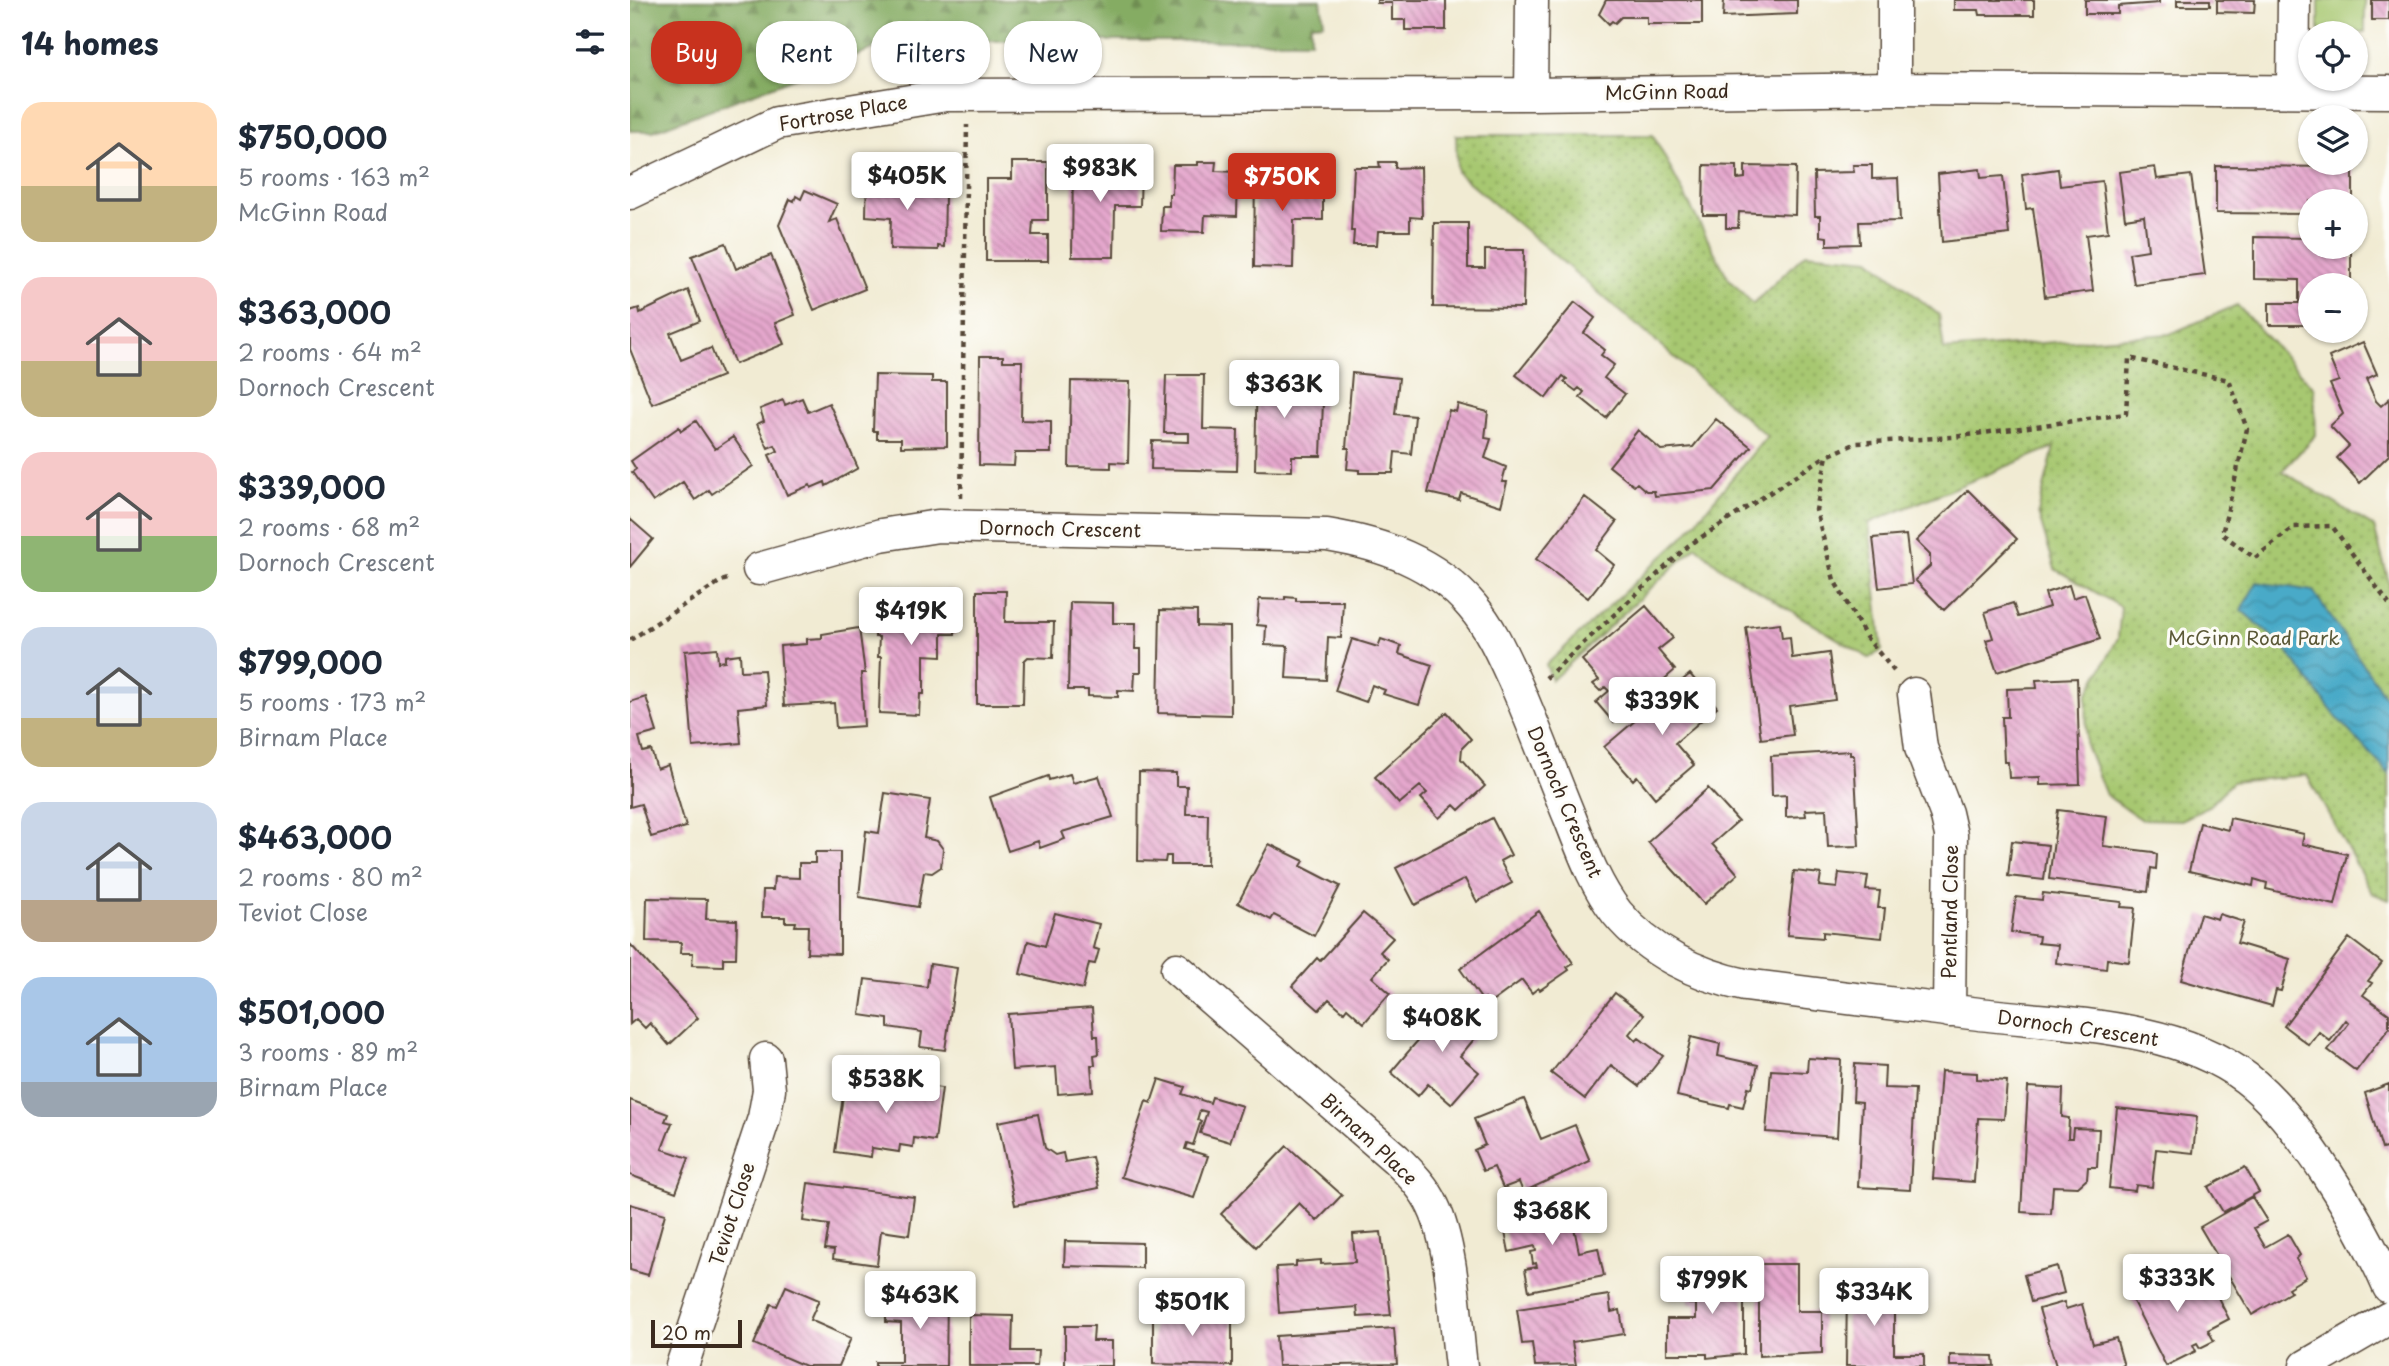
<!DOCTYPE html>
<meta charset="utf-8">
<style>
:root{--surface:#fff;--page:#f2f2f3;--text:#1f2937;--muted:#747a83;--accent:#c8321e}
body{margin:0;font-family:"Playpen Sans",sans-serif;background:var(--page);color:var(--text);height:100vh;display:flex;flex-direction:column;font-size:26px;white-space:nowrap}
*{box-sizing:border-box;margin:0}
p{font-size:23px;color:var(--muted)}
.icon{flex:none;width:38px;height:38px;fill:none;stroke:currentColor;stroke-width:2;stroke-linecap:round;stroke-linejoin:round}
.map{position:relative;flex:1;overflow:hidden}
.details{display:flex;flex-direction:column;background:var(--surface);width:630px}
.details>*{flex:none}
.hud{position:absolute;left:21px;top:21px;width:665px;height:63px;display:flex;gap:14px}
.fabs{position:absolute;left:1668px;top:21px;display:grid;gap:14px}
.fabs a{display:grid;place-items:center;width:70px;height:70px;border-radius:50%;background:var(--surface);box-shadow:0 2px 5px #0004;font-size:35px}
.scale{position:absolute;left:21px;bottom:18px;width:91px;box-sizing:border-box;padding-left:7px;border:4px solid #3b2a1e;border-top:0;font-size:19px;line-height:24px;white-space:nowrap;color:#3b2a1e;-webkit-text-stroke:5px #fdfcf7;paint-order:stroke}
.price{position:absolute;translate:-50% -60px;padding:0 16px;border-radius:7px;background:#fff;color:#222;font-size:23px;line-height:46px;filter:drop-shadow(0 2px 4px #0008)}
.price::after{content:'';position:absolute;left:50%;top:42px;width:21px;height:16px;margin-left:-10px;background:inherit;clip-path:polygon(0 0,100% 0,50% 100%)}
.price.current{background:var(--accent);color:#fff}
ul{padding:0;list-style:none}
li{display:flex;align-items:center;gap:21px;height:175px;padding:0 21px}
li span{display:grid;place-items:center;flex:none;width:196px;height:140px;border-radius:21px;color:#555}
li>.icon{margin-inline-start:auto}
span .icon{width:84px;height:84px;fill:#fffc;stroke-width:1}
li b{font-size:30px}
h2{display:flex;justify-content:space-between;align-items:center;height:84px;padding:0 21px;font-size:30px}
.pill{padding:0 24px;border-radius:28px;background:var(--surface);box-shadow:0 2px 5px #0004;font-size:24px;line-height:63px}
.pill.current{background:var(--accent);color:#fff}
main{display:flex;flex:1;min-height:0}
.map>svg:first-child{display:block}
.grass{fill:#a7c871;stroke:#717948;stroke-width:2}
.forest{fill:url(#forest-firs);stroke:#606b40;stroke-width:2}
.park{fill:url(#park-dots);stroke:#717948;stroke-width:2}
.water{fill:url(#water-waves);stroke:#426a73;stroke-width:2}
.building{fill:url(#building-back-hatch)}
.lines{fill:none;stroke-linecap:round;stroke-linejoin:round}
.minor-casing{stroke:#564739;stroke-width:35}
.path{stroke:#564739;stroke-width:4.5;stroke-dasharray:5 5;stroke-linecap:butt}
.minor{stroke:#fff;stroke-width:32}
.labels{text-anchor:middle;stroke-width:6;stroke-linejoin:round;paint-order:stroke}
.street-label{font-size:19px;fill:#3b2a1e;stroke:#fdfcf7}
.park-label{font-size:19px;fill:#5b5937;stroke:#fdfcf7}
</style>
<main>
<section class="details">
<h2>14 homes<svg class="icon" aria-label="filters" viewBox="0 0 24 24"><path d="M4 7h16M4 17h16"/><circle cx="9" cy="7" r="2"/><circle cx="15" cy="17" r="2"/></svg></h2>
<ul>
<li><span style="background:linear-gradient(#ffd9b3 60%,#c2b280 0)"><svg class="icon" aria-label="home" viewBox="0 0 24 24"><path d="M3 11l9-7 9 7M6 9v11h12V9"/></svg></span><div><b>$750,000</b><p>5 rooms · 163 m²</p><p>McGinn Road</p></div></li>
<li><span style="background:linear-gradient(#f6c9c9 60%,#c2b280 0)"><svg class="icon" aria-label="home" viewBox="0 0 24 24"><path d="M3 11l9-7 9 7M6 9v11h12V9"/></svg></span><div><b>$363,000</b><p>2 rooms · 64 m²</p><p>Dornoch Crescent</p></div></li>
<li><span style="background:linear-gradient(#f6c9c9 60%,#8fb573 0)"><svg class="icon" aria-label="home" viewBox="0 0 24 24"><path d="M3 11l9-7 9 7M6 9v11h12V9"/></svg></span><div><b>$339,000</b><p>2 rooms · 68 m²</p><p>Dornoch Crescent</p></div></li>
<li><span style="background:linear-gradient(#c9d6e8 65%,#c2b280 0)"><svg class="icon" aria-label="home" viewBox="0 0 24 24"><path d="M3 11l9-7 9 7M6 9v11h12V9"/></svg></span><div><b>$799,000</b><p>5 rooms · 173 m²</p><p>Birnam Place</p></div></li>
<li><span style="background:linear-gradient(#c9d6e8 70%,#b9a48a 0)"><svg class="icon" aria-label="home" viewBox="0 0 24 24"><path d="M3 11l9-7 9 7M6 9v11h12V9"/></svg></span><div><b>$463,000</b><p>2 rooms · 80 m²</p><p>Teviot Close</p></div></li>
<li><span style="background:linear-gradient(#a9c7e8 75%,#9aa5b1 0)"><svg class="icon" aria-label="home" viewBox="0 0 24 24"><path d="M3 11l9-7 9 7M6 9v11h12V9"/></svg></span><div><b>$501,000</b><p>3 rooms · 89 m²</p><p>Birnam Place</p></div></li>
</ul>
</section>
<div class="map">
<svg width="1759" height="1366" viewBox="0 0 1759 1366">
<defs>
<pattern id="forest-firs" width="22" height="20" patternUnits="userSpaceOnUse" patternTransform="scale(1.75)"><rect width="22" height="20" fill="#85ac63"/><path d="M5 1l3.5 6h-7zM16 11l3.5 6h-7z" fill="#6e8c51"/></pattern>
<pattern id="park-dots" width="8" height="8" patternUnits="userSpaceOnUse" patternTransform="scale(1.75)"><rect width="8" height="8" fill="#a7c871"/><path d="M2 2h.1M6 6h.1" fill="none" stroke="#89a35c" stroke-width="1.8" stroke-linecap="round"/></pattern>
<pattern id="water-waves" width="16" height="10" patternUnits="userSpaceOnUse" patternTransform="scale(1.75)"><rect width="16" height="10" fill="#48aac8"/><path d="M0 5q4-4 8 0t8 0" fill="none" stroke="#3d8ba2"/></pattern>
<pattern id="building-back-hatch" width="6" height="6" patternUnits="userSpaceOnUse" patternTransform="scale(1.75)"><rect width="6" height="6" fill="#e5a7cd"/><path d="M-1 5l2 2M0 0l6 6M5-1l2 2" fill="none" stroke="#bb88a6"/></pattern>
</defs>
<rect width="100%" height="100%" fill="#fdfcf7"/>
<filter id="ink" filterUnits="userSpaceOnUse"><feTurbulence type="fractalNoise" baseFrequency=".0143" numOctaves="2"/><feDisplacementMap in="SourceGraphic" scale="14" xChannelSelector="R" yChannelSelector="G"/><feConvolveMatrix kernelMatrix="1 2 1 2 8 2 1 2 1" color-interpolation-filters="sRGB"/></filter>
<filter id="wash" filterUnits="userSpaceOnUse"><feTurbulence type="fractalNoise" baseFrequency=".00686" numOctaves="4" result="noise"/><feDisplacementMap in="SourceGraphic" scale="28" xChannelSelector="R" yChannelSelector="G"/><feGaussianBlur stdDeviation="1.57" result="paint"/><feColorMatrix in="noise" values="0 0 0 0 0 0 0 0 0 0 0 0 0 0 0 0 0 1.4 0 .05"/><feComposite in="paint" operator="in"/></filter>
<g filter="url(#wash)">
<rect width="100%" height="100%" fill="#f1ebd3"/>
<path class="grass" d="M1689 0H1735V32H1689Z"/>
<path class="forest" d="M0 0H691L694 23 681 24V41H264L23 131H0Z"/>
<path class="park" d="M826 135H1023L1098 278 1123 304 1176 253 1240 259 1309 315 1314 350 1540 334 1607 305 1684 388 1686 435 1652 471 1744 527 1759 583V900L1742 893 1677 775 1602 782 1580 805 1551 820 1511 819 1476 795 1456 745 1457 695 1488 638 1491 607 1425 569 1408 513 1424 447 1239 523 1252 650 1239 658 1094 570 1066 546 922 680 916 665 1054 536 1137 436 827 172Z"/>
<path class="water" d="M1627 582 1683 591 1759 702V774L1708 719 1651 644 1611 610Z"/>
<g id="blocks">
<path class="building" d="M747 0H816V30H775V20H762V3H747Z
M976 0H1072V24H1017V17H991L985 23 982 21 979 24 969 14Z
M1094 0H1167V14L1093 17Z
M1324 0H1404V15H1350L1349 10H1324Z
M1455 0H1529V3L1488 6V14H1455Z
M1547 0H1580V6H1547Z
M1587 0H1625L1624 13 1587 12Z
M1742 0H1759V20H1742Z
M443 160H485L486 168H511L510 206H485L484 257H442Z
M382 162H418V220H403L402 235H418V261H356V179H382Z
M568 162H586L585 171 608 172 607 216 575 215 574 232 531 231 532 206H539V194H542L543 165H568Z
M749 162H765V168L791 167 792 218 780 217V231H748L747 245H723L724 231H721L724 167H750Z
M625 165 659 166V178H693V220H664L663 268 624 267Z
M1074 165 1107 166V179L1115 178V166L1166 167 1165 215 1109 212 1108 228H1096V215H1073Z
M1223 165H1242V179L1268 178 1270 221 1229 222 1230 244 1197 245V237L1190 236V216H1185L1184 173 1224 172Z
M1586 166 1723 167V201H1680V214L1586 213Z
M1525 167 1527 179 1561 175 1575 275 1504 284 1499 253 1518 250 1514 216 1495 219 1489 172Z
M1350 169 1351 178 1373 176 1379 234 1312 242 1308 174Z
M1428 169 1430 186 1472 181 1478 232 1456 235 1463 291 1415 297 1403 208 1396 209 1392 174Z
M237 172 273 173V192L279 193V188L297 189V195L315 196 314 247 308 246V250L260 249 261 218 236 216Z
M175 190 207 204 199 222 207 219 235 289 184 310 149 225 160 199 164 201 166 196 171 199Z
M804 223H838V268H855V250H894L893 308 803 307Z
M1624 237 1680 238V247H1721V285H1680V325H1639V303H1669V280L1624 279Z
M96 243 106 269 141 255 165 315 145 323 154 344 105 364 62 256Z
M58 290 70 321 40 333 51 360 81 348 92 376 22 404 0 349V311L9 308 10 313Z
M945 302 965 318 954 333 975 350 971 355 984 365 974 378 995 394 976 418 950 397 954 392 949 388 946 391 934 382 937 379 933 376 916 398 886 375Z
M1733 342 1747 374 1736 379 1746 401 1751 406 1759 399V455L1730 483 1707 458 1719 446 1700 426 1713 414 1700 384 1709 381 1699 357Z
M350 356H373V361H392L391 420 421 421V453H385L384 466 349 465Z
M627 366 668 367 667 400 693 401 691 456H662V471L625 470Z
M722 373 769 378 765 414 785 416 781 454 765 452 763 473H729V470L717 469 719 448H716Z
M245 375 302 376V382H317V446L271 447V439H247V431H243Z
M536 375H574L573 429 608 430 607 471 521 469 522 441 559 442V433H534Z
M441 381 500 382 498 463 481 462V468L439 467Z
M172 398 178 412 199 403 228 468 196 486 195 482 181 488 180 485 157 495 139 455 148 451 145 445 138 448 127 424 134 421 130 409 153 400 155 405Z
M828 404 858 412 855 438 861 439 855 458 876 467 872 482H877L871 506 831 493 829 500 798 493 819 410 826 412Z
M1086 419 1121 447 1084 490 1025 496 1024 491H1016L1007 483 1004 486 979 466 1008 430 1031 450 1063 447Z
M66 421 85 449 103 437 123 466 82 494 79 490 65 500 53 482 23 502 2 472 6 469 1 461 49 427 51 431Z
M1338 490 1387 539 1314 610 1285 580 1300 566V555L1286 541Z
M955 497 987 522 966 550 984 565 958 598 906 559Z
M0 519 23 539 0 567Z
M1276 535 1282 584 1249 588 1243 538Z
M1439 585 1443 598 1455 594 1470 639 1367 672 1356 640 1363 638 1355 612 1383 603 1388 617 1419 607 1415 593Z
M291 590 327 591 325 634H312V656L294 655V694H290L289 715 249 713 251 657H248L249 637H245L247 603 291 604Z
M347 591H376L375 622H424L423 658 398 657 394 661 393 704H347Z
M655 597 666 598V601H713L711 638 698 637 696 680 656 678 658 646 635 645 636 626 627 625 629 599 655 600Z
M440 602 483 603V623H506L505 649H511V672H505L504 691 488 690V697L458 696V690H438Z
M1016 606 1043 638 1028 650 1045 670 984 723 966 702 979 691 975 687 970 691 963 684 969 680 952 660Z
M530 610 567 611V626L600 627 601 715 528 713Z
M1150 623 1152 638 1160 637 1162 658 1199 653 1205 700 1159 706 1163 735 1131 739 1116 627Z
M229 628 235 673H231L234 726 206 728 204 703 154 706 150 646 177 644V639L192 638V634Z
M722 639 748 647 751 639 771 646 769 654 802 665 789 705 753 694 755 690 742 685 736 702 705 691Z
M87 648 88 662 95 661V656L110 654 111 671 134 670 137 705 108 708 111 743 63 747 55 651Z
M1060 674 1087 707 1045 743 1064 765 1025 798 1007 776 1003 780 974 747Z
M1447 678 1450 784 1410 785V777L1379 778 1378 762H1374L1372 717H1378L1377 689 1407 688 1406 680Z
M16 697 27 732 9 737 13 752 21 750 27 769 38 765 56 827 21 837 11 804 0 807V702Z
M817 712 841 739 832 748 831 759 855 786 829 810 824 805 809 818 791 798 797 793 790 786 769 804 745 777Z
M1220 751V755H1224L1229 846 1198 847 1196 809 1175 810 1176 816 1156 817V795L1142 796 1141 756Z
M509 772 546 773V786H557L556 814H578L577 865H541V856H536L535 862 508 861Z
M440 774 443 783 469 776 483 817 432 832 435 839 410 848 408 841 378 851 360 797 418 776 419 780Z
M1078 788 1108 821 1082 844 1108 874 1074 904 1018 842Z
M255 793 300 800 294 838 307 841 313 849 311 867 302 873 294 872 288 907 229 897 236 831 249 833Z
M1428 810 1477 816 1473 846 1523 852 1527 855 1526 869 1521 868 1518 892 1419 879Z
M862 818 881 855 870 861 882 883 847 902 835 879 785 905 766 868Z
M1600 818 1674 834 1672 844 1717 854 1705 905 1636 889 1637 883 1624 879 1623 886 1559 871 1570 823 1598 830Z
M1382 841 1418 845 1414 880 1378 876Z
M639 844 674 861 671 866 710 886 684 936 644 915 641 920 608 903Z
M185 852H210V954L177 953 178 926H165L166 922H155V917H132L133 890H143L144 877 169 878V863H185Z
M1164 871 1191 874 1189 886 1207 888 1209 873 1238 876 1236 890 1250 891 1248 908H1255L1252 938 1193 932V938L1157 935Z
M1413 893 1492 902 1491 907 1505 908 1499 962 1477 959 1476 969 1426 963 1428 945 1408 943 1409 936 1381 932 1386 897 1412 900Z
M17 898 77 899 76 919 107 920 106 958H93V966L62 965 63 953H50L51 942 16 941Z
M909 911 943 963 937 967 939 970 910 990 908 988 902 993 892 980 859 1004 855 998 852 1000 830 969Z
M425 913 469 924 463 948 469 950 465 964 459 963 453 989 390 974 398 941 415 946Z
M733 913 763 938 750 952 758 959 742 977 760 993 734 1023 717 1008 714 1012 699 999 689 1010 662 986 687 958 690 961Z
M1570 914 1587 919 1589 914 1614 922 1607 943 1660 959 1651 991 1646 990 1642 1006 1551 980Z
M1719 938 1752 963 1738 981 1742 983 1733 995 1759 1014V1028L1726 1071 1698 1050 1719 1023 1716 1020 1700 1041 1689 1032 1679 1045 1654 1026Z
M0 944 68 1018 39 1045 20 1023 15 1028 6 1019 0 1024Z
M300 964 327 968 315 1050 290 1047 292 1032 258 1027V1019L230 1015 235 979 297 987Z
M985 993 1014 1015 999 1034 1006 1041 1009 1038 1033 1056 1009 1086 981 1065 955 1099 921 1073Z
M824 998 856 1025 830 1056 849 1072 821 1104 798 1084 788 1096 761 1072Z
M462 1008 464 1036H468L469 1054 464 1055 465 1065H461L463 1091 428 1094 426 1067 382 1070 378 1014Z
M1061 1037 1090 1044 1088 1056 1128 1065 1122 1088 1118 1087 1113 1107 1100 1104 1099 1108 1047 1096Z
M1178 1058 1211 1060 1207 1137 1136 1132 1141 1070 1177 1072Z
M1225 1064 1255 1066 1254 1088 1285 1089 1280 1190 1228 1187 1232 1102 1223 1101Z
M1311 1071 1347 1073V1079L1377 1081 1374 1119 1348 1118 1344 1182 1303 1179Z
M216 1075 312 1088 305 1141 284 1138 283 1147 270 1145 269 1152 242 1148 241 1157 205 1152Z
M529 1079 555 1087 552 1094 580 1103 582 1097 612 1106 600 1142 570 1133 577 1112 570 1110 567 1120 571 1121 563 1145 557 1143 555 1149 578 1156 564 1198 491 1177 516 1101 521 1103Z
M1759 1084V1155L1756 1148 1752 1149 1735 1093Z
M1398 1087 1433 1089 1432 1117 1439 1118 1438 1138H1442L1443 1128 1469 1129 1467 1167H1458L1457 1179 1448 1187 1423 1186 1421 1214 1391 1212Z
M894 1099 911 1139 945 1125 960 1161 893 1192 889 1182 873 1188 864 1167 853 1171 844 1150 855 1145 844 1119Z
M0 1100 38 1114 35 1121 42 1123 32 1149 59 1158 46 1192 0 1175Z
M1487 1108 1567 1117 1563 1153 1526 1149 1522 1187 1506 1185 1505 1191 1479 1188Z
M408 1114 415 1148 425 1155 433 1153 435 1162 462 1157 469 1188 385 1205 368 1122Z
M657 1146 712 1195 687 1221 669 1203 626 1247 591 1214Z
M1615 1167 1629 1192 1593 1212 1578 1187Z
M178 1183 284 1197 279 1235 251 1231 247 1265 203 1259 204 1250 195 1249 199 1225 173 1221Z
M1622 1197 1637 1221 1624 1228 1635 1247 1658 1234 1670 1255 1666 1259 1676 1277 1658 1288 1661 1292 1622 1315 1570 1227Z
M939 1203 949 1252 968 1248 974 1276 899 1291 895 1269 907 1267 906 1263 903 1264 901 1252 906 1251 905 1246 879 1252 872 1217Z
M0 1204 35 1214 18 1275 0 1270Z
M751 1232 761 1315 728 1317 727 1307 649 1313 646 1267 666 1266V1262L691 1260V1264L725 1262 723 1234Z
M435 1241 512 1243V1268L434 1266Z
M1129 1264H1167V1311H1192V1353L1129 1356Z
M1077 1266H1114V1354L1077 1358V1354H1037V1319H1066V1304H1059V1276H1077Z
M1427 1266 1434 1293 1401 1302 1394 1275Z
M1539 1266 1555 1295 1580 1282 1599 1319 1578 1330 1584 1341 1570 1348 1567 1343 1563 1345 1566 1351 1536 1366 1496 1288Z
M1264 1281V1354H1294V1366H1216L1217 1290H1234V1282Z
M156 1286 189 1300 180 1320 221 1338 209 1366H175L124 1344 141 1304 147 1306Z
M979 1295 981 1312 990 1310 994 1334 942 1342 946 1365 905 1366 902 1343 892 1344 887 1309Z
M256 1298 317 1299 316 1366H245V1362H271V1323L256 1322Z
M1434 1302 1436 1309 1452 1304 1463 1344 1486 1338 1494 1366H1426L1409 1309Z
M534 1306H561V1315H602V1366L523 1364V1314H534Z
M339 1315 383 1316 382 1351H408L407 1366H339Z
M435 1326H464L463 1341H482V1366H435Z
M764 1328 767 1364 648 1366 646 1336Z
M1320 1355 1363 1356 1364 1366H1320Z"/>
</g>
</g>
<g filter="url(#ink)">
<use href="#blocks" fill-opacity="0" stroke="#564739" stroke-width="2"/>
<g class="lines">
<defs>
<path id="minor" d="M1264 0V89
M1663 91 1664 0
M901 94 902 0
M0 193 147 123 316 95 901 94 1264 89 1759 92
M129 569 251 535 308 526 697 535C752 544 805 562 842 606 861 628 872 654 884 680 904 725 921 772 940 818 953 851 965 885 987 913 1019 952 1067 975 1115 985 1190 995 1266 1004 1341 1013 1429 1024 1544 1023 1616 1078 1670 1119 1732 1225 1759 1287
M1284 694 1291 748 1316 813 1321 835 1319 1011
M547 969 766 1159C780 1173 795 1188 803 1206 823 1247 825 1320 831 1366
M52 1366 134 1118 139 1090 136 1059
M1676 1366 1759 1318"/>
</defs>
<use href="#minor" class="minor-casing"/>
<path class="path" d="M331 498 337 125
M0 640 91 581 101 578
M1264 671 1236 637 1204 580 1186 510 1197 456 1227 443 1323 437 1496 414 1499 358 1599 380 1617 429 1592 534 1625 558 1664 527 1702 526 1759 604
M916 678 1058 546 1196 456"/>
<use href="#minor" class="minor"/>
</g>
</g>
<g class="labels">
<g class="street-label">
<text transform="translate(1037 92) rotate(-1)" y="7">McGinn Road</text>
<text transform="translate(213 113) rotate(-10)" y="7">Fortrose Place</text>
<text transform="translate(430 529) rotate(1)" y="7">Dornoch Crescent</text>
<text transform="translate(935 802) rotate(67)" y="7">Dornoch Crescent</text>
<text transform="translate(1320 912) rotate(-89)" y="7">Pentland Close</text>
<text transform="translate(1448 1028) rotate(8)" y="7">Dornoch Crescent</text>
<text transform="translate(739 1139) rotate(43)" y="7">Birnam Place</text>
<text transform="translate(102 1214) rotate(-72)" y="7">Teviot Close</text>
</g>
<g class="park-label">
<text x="1624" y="645">McGinn Road Park</text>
</g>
</g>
</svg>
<div class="fabs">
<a><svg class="icon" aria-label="locate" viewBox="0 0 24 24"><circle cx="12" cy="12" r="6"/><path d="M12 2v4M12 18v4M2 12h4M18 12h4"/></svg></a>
<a><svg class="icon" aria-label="layers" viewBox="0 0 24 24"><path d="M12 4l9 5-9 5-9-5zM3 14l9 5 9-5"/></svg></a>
<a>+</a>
<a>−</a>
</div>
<div class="scale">20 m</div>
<b class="price" style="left:470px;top:204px">$983K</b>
<b class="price" style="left:277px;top:212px">$405K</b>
<b class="price current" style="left:652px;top:213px">$750K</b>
<b class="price" style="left:654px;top:420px">$363K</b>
<b class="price" style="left:281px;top:647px">$419K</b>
<b class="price" style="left:1032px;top:737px">$339K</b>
<b class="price" style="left:812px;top:1054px">$408K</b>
<b class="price" style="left:256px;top:1115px">$538K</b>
<b class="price" style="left:922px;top:1247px">$368K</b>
<b class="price" style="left:1547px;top:1314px">$333K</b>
<b class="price" style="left:1082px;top:1316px">$799K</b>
<b class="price" style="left:1244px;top:1328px">$334K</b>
<b class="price" style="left:290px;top:1331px">$463K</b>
<b class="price" style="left:562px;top:1338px">$501K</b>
<div class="hud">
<a class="pill current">Buy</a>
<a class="pill">Rent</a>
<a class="pill">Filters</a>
<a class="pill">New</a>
</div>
</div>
</main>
